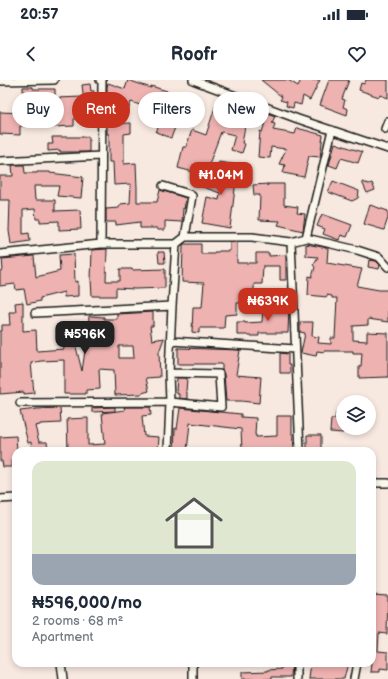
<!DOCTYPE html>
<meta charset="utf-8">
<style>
:root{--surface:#fff;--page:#f6f6f7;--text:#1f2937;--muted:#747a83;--line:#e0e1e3;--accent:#c8321e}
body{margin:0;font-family:"Balsamiq Sans",sans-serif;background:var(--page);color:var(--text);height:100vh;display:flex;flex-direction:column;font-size:15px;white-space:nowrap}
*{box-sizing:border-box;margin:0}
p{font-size:13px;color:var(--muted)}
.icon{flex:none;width:22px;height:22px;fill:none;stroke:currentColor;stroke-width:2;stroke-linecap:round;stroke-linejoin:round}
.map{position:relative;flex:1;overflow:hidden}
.panel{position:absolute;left:12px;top:367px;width:364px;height:220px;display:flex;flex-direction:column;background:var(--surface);border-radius:12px;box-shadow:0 2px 6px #0003}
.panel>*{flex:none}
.guide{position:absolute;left:12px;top:12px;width:364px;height:36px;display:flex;gap:8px}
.fabs{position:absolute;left:336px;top:315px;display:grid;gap:8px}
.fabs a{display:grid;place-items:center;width:40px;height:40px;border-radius:50%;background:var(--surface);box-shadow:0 2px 6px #0003;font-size:20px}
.price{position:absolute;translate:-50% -34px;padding:0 9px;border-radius:8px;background:var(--accent);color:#fff;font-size:13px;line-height:26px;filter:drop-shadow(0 1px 2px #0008)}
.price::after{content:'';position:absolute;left:50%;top:24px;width:12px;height:9px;margin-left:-6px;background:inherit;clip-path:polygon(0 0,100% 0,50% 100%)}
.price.selected{background:#222;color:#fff}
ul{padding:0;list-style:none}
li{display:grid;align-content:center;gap:8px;height:212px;padding:0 20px}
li+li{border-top:1px solid var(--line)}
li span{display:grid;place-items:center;height:124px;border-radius:12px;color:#555}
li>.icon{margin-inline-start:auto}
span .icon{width:72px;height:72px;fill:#fffc;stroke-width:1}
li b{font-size:17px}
.pill{padding:0 14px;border-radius:18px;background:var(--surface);box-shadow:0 2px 6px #0003;font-size:14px;line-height:36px}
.pill.selected{background:var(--accent);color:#fff}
.status{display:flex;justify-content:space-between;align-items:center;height:28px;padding:0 20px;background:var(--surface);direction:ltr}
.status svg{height:11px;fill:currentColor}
header{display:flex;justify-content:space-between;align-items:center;height:52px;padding:0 20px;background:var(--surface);font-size:18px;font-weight:700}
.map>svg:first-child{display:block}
.building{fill:#eeb2b1;stroke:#1c1c1c;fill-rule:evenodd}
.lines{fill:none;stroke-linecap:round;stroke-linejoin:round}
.minor-casing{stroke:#1c1c1c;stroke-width:10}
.minor{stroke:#fbf7ec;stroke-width:7}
</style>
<div class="status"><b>20:57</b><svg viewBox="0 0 49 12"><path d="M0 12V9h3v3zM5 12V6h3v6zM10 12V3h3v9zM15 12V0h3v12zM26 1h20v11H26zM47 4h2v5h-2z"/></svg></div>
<header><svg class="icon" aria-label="back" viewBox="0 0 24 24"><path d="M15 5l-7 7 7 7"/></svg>Roofr<svg class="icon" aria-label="heart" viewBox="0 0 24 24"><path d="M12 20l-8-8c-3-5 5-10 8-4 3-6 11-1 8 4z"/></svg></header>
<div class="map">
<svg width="388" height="599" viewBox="0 0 388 599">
<rect width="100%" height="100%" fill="#f8e9e0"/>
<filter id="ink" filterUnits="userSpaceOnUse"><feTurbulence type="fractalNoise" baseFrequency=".025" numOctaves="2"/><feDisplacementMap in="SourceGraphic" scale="8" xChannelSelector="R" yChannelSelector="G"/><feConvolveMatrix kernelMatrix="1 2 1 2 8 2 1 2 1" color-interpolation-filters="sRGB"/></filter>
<g filter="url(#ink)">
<path class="building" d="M128 0 151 8V6L167 11 161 32 131 22 125 39 107 33V23L109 17 107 16V7L108 3 125 9Z
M261 0H288L298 6 301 0H320L310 20 303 16 301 25 294 23 293 28 286 26 287 22 280 20 282 17Z
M329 0H349L342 19 345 20 343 27 348 29 347 35 320 25Z
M366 0H388V18L380 15 379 17 359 10 361 3 364 4Z
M90 4 91 11H94V22H84L82 5Z
M23 7H33V9H55V18L84 17 86 37 74 39V46L52 47V46H44V45L20 46V55L0 54V32L23 33Z
M217 21 228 25V27L248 30 242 63 245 64 242 73 231 70 235 55 221 52 205 95 178 88 183 67H186L192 50 206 55Z
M268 33 275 36 272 43 275 44 273 50 295 54 297 48 323 55 320 77 309 76 304 97 283 93 285 85 279 84 286 69 271 67 270 78 258 77 260 51 262 52Z
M162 39 176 45 171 58 156 52Z
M131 43V53L124 54V84L136 83 137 108V122H157L160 110 186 118 184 129 183 128 182 142 165 141V150H158L157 148H140V142L116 145V142H106V129L119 128 120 124 130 123 131 104 114 105 113 82H109V54H107V44Z
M52 57H89V72H60V70L48 71V64H53Z
M335 63 362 72 358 83 341 78 337 88 329 85Z
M219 82 238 85 230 148 202 143 207 117 219 120 220 113 200 106 201 100 208 103Z
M12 85H24L25 93H37V92H50V93L83 97 81 118 57 116 59 106H34L35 120H55V131L80 130 81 149 59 150V141L40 142V139H36L35 129 23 130V154L29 153 30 161 11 164 9 151 10 120H0V96H13Z
M333 101 359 111 358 118 352 121 328 112Z
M362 102 369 104 372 103 375 110 367 113Z
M268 104 267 106 268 104H284V125L298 127 297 133 305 134 303 151 278 145 280 141 259 140 260 115H254L253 105Z
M370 125 388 131V138L384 150 364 144Z
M322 134 352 145 347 157 341 155 339 160 323 154 325 149 317 146Z
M230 162H237V183H256V173H269V176L286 175V200H280V186H263L262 204H254V223H237V234L225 235 224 248H199V253L192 252 193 227H202L204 203 182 202 183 165 184 164H201V174H214V172H218L219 171H230Z
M306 164 328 168 327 183 362 189 357 206 379 210H388V242L368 239V245L353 246V260L367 261V252L388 253V297L359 298V286H361L362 273H353V271H324V272L317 271 316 276 301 273 305 253 300 252V242H313L312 256 319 257 318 263 331 264V258H335L337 218H332V216L327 215V217L308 215 309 196 312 197 315 187 313 185 318 177 306 176Z
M107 169 106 201H120V189H132V190L165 189V208L135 209 116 208V216H92L91 199 92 170Z
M158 172H164L165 183H159Z
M74 174 75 202 78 201V216L64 217V212L40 218V221L27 224 24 209 16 210 15 204 0 206V191L3 190 2 179 34 176 36 197 60 191 59 175Z
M369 180 376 181 380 185 379 189 368 187Z
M23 222V251L36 250 37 271 64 269V266L76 267 82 291 86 264H87L89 236 104 237V239H117V234L153 232V246H150L152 260 164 258 159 272 160 297 146 298 149 311 142 313V314L115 315 114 290 99 289 100 309 86 310V314H64V280L41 281 31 283 34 313 24 314V312L0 314V251H2V245H10L9 232H16L15 223ZM119 266H133L134 278H119Z
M271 222H280V225L289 226 288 253H259V256H248L247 255H237V242H245V243L262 242 263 226H271Z
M178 268 210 269 240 270 236 295 261 297 259 323 241 321H226L224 294 222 290V284H178Z
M280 273 288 274V285H290V293H280Z
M177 298H187L186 312H187V319L179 318V314H177V311H176Z
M115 327V331L92 332V328Z
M124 327H150L151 335 142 336 144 356 159 357 158 371H122L95 370V371H68L67 339 88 338V365L105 364 102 333 125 330Z
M60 328 61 343 40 344V345L35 346 39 362H47L48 371H32L31 362 28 363 20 331 37 329Z
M180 328 241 334V337L256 338 255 355H256V357L277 356V336H292V355L293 354 294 370 242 371 241 349 190 343 187 371H174L175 348 177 349Z
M336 333H343V353L330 352 331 339H335Z
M307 355H321V371H307Z
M16 356 17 371H16V380L11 381V387H3L2 381H0V357Z
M372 515 388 516 387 554 379 553 378 571 388 572V590L380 589V592H371L372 583Z
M282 583H292L291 597H272V599H242V592L268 591V590L282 589Z
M311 583H348L344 599H309Z"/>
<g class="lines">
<defs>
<path id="minor" d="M100 0H102L101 164
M193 0 298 39 388 69
M0 1 54 0
M385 49 388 41
M0 81 101 76
M163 106 189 114 192 116 185 157
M306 158 332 50
M291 162 300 371
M0 174 101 164H176L185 157H252L291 162 306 158 357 170 379 177 388 187
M35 233 172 226
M171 261 295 269
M20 323 170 322 221 327 219 294 169 293
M168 371 170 322 169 293 172 226 176 164
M372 403H388
M0 419 16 418
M61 583 63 599
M193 599V583
M297 599V583
M354 599 357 583"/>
</defs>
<use href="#minor" class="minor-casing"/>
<use href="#minor" class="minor"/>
</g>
</g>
</svg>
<div class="fabs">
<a><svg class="icon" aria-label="layers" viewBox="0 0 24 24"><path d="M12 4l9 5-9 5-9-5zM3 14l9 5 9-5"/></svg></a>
</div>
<b class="price" style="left:221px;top:116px">₦1.04M</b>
<b class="price" style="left:268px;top:242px">₦639K</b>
<b class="price selected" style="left:85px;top:275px">₦596K</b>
<div class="guide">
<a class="pill">Buy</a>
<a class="pill selected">Rent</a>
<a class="pill">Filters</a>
<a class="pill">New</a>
</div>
<section class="panel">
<ul>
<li><span style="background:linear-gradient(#dfe7d0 75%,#9aa5b1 0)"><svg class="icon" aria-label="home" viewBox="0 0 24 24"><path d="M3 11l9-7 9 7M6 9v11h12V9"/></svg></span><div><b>₦596,000/mo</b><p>2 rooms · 68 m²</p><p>Apartment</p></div></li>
</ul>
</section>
</div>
